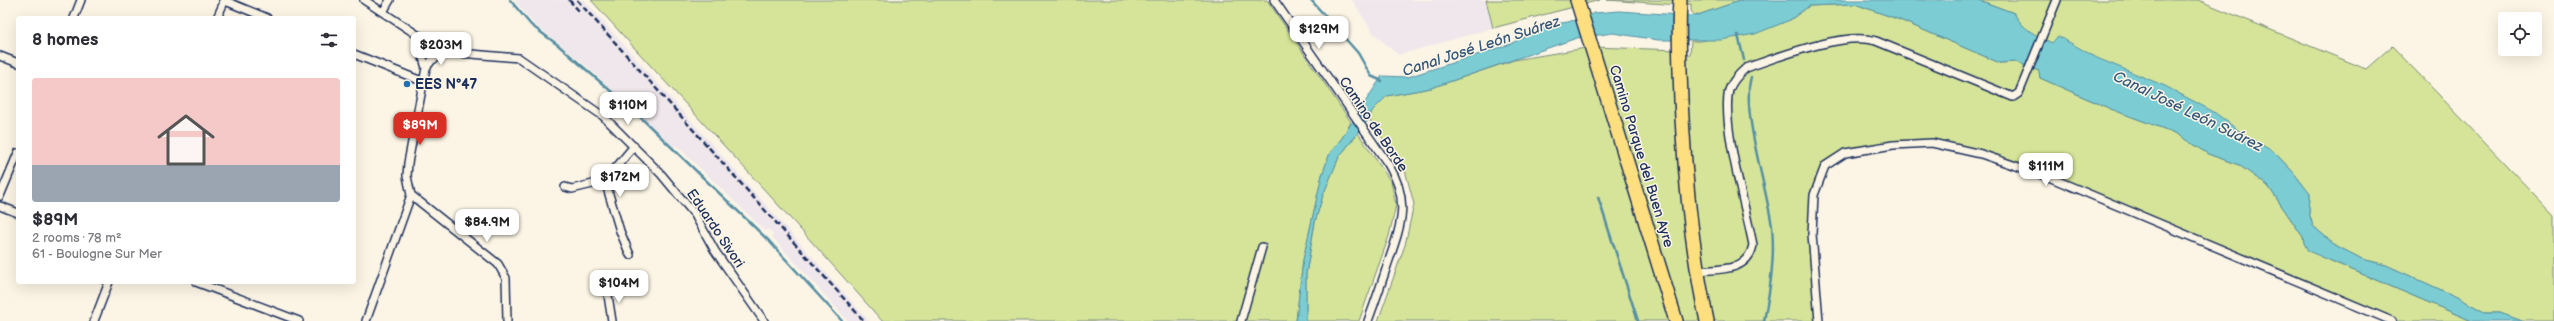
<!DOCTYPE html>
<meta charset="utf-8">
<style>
:root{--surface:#fff;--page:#f7f7f7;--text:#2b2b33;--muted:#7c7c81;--accent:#d93025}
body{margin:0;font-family:"Balsamiq Sans",sans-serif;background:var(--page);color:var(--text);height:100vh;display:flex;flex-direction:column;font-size:15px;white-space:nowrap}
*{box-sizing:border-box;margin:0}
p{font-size:13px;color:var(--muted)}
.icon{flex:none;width:22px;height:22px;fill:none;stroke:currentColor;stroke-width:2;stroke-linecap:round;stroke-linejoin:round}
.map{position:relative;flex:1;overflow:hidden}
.details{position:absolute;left:16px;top:16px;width:340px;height:268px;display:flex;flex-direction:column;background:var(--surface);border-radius:4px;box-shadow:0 4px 16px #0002}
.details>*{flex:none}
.buttons{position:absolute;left:2498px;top:12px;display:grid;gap:8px}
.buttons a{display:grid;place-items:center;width:44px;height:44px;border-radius:4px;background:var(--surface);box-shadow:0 4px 16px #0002;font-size:20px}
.price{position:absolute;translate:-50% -34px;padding:0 9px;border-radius:8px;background:#fff;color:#222;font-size:13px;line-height:26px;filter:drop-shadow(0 1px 2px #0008)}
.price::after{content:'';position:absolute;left:50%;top:24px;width:12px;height:9px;margin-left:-6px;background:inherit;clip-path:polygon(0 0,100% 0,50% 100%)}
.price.selected{background:var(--accent);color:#fff}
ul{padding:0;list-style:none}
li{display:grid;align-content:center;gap:8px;height:212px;padding:0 16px}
li span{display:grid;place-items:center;height:124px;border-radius:4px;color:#555}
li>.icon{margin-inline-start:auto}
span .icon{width:72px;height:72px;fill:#fffc;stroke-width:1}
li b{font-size:17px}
h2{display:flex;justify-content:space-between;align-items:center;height:48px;padding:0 16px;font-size:17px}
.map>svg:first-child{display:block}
.built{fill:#efe7eb}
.green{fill:#d5e498;stroke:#788a7b}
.water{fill:#7ccdd3;stroke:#558ea4}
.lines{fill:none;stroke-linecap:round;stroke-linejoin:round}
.stream{stroke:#558ea4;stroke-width:2.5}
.street-casing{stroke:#1b2f5e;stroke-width:10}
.highway-casing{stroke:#1b2f5e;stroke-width:16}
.street{stroke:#fcf5e5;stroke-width:7}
.highway{stroke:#fedf80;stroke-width:13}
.rail{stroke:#1b2f5e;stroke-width:2.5;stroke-dasharray:6 3;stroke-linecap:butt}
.poi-dot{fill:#1f6fb2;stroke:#fcf5e5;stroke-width:1.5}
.labels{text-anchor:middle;stroke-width:3;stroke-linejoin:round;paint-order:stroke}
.poi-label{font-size:14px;font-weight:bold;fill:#1b2f5e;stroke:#fcf5e5;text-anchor:start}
.street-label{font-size:14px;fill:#1b2f5e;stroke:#fcf5e5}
.water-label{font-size:15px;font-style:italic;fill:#33567b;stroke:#fcf5e5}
</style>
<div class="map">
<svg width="2554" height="321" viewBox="0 0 2554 321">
<rect width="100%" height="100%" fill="#fcf5e5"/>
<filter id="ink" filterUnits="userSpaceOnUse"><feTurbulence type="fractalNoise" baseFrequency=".025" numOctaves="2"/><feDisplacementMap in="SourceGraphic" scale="8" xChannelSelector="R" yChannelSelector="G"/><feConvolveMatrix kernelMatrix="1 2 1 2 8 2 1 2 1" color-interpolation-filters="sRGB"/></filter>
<g filter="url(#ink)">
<path class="built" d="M514 0H584L869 321H848L772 237 773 234 768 229 765 231 677 146 674 147 584 64 534 24Z
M1352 0H1486L1493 28 1398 55 1373 33Z"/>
<path class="green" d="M591 0H1267L1351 122 1342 138 1330 153 1322 175 1303 260 1296 321H882C787 212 687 107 591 0Z
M1486 0H1600L1493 28Z
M1607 0H1742L1695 16 1691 11V4L1680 5Z
M1979 0H2198L2366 69 2392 46 2554 215V321H2522L2500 313H2486L2459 298 2386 265 2362 259 2335 245 2313 226 2309 213 2310 194 2293 172 2274 152 2028 32 2019 23 2014 13Z
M1855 4 1900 20 2000 63 2016 62 2039 71 2040 78 2111 109 2175 133 2208 154 2239 165 2268 186 2303 237 2304 243 2331 261 2472 321H2392L2051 178 1981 154 1932 143 1845 153 1825 167 1814 195 1812 234 1819 321H1378L1405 245 1414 204 1405 170 1369 119 1372 111 1387 96 1431 88 1514 60 1592 47 1679 50 1690 55 1691 41H1701L1790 20 1809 6Z
M1358 133 1391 182 1396 205 1389 236 1359 321H1306V274L1315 222 1323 195 1339 157Z"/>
<path class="water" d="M1742 0H1979L2014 13C2023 30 2036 35 2052 43L2058 36 2097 58 2165 86 2214 112 2246 136 2274 152 2293 172 2310 194 2309 213 2313 226 2335 245 2362 259 2386 265 2459 298 2486 313H2500L2522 321H2472L2308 251 2304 243 2303 237 2268 186 2239 165 2208 154 2175 133 2111 109 2040 78 2039 71 2016 62 2000 63 1900 20 1855 4 1809 6 1790 20 1755 34 1721 40H1658L1613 33 1577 38 1431 88 1387 96 1372 111 1369 119 1339 157 1323 195 1315 222 1306 274V321H1296L1303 260 1322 175 1330 153 1342 138 1382 76 1408 77 1508 45 1548 25 1568 22 1595 13 1619 11 1695 16Z"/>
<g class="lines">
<path class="stream" d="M510 0 531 25 558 45 637 114 769 241 842 321
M1311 0 1358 53 1371 76 1382 81
M1738 35 1744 60
M1751 77C1741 111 1767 188 1772 227 1775 259 1770 290 1764 321
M1598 197 1638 321"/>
<defs>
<path id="street" d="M223 0 267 18
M364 0 416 34 426 68 408 163 407 176 411 195 366 321
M1274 0 1388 164C1411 201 1401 225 1388 263 1382 282 1375 302 1368 321
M383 12 390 0
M74 18 81 0
M217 18 225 0
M416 34 448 52 519 58 603 116 661 174 695 215 715 251 764 321
M354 54 424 82
M0 56 18 63
M426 68 432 60 448 52
M565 187 572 189 605 181
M411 195 498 264 506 278 507 321
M0 196 18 153
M0 206 18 213
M630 255 620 231 605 181 634 146
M1697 271C1719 269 1748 272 1753 245 1746 208 1721 124 1729 90 1732 81 1739 74 1746 68 1778 57 1844 31 1876 41L2013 97 2019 93 2057 0
M196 282 299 321
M607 289 612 321
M94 321 109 282
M1241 321 1262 247
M1819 321 1812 234 1814 195 1825 166 1845 153 1893 145 1932 143 1981 154 2051 178 2392 321"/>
<path id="highway" d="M1577 0 1676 321
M1680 0C1678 33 1680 67 1681 100 1685 175 1691 248 1707 321"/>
</defs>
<use href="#street" class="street-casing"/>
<use href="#highway" class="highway-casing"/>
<use href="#street" class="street"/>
<use href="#highway" class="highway"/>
<path class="rail" d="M569 0 579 11
M577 0 864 321"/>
</g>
</g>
<circle class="poi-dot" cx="407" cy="84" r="4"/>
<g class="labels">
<g class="poi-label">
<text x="415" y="89">EES N°47</text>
</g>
<g class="street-label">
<text transform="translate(1374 124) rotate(56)" y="5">Camino de Borde</text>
<text transform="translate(1642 156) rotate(73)" y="5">Camino Parque del Buen Ayre</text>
<text transform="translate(716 228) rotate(56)" y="5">Eduardo Sivori</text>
</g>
<g class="water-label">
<text transform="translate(1481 46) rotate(-18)" y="5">Canal José León Suárez</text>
<text transform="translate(2188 111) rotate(26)" y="5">Canal José León Suárez</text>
</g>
</g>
</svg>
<div class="buttons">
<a><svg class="icon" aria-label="locate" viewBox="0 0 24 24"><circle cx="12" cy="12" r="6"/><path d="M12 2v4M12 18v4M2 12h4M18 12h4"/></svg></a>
</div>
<b class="price" style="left:1319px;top:50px">$129M</b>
<b class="price" style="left:441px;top:66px">$203M</b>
<b class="price" style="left:628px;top:126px">$110M</b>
<b class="price selected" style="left:420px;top:146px">$89M</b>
<b class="price" style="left:2046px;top:187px">$111M</b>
<b class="price" style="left:620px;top:198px">$172M</b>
<b class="price" style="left:487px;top:243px">$84.9M</b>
<b class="price" style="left:619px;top:304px">$104M</b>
<section class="details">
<h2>8 homes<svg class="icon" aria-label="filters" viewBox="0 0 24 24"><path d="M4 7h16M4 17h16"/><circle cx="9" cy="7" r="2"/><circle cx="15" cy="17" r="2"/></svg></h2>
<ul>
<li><span style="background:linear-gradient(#f6c9c9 70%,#9aa5b1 0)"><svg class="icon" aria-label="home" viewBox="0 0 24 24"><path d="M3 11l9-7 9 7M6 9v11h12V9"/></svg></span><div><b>$89M</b><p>2 rooms · 78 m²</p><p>61 - Boulogne Sur Mer</p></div></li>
</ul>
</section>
</div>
